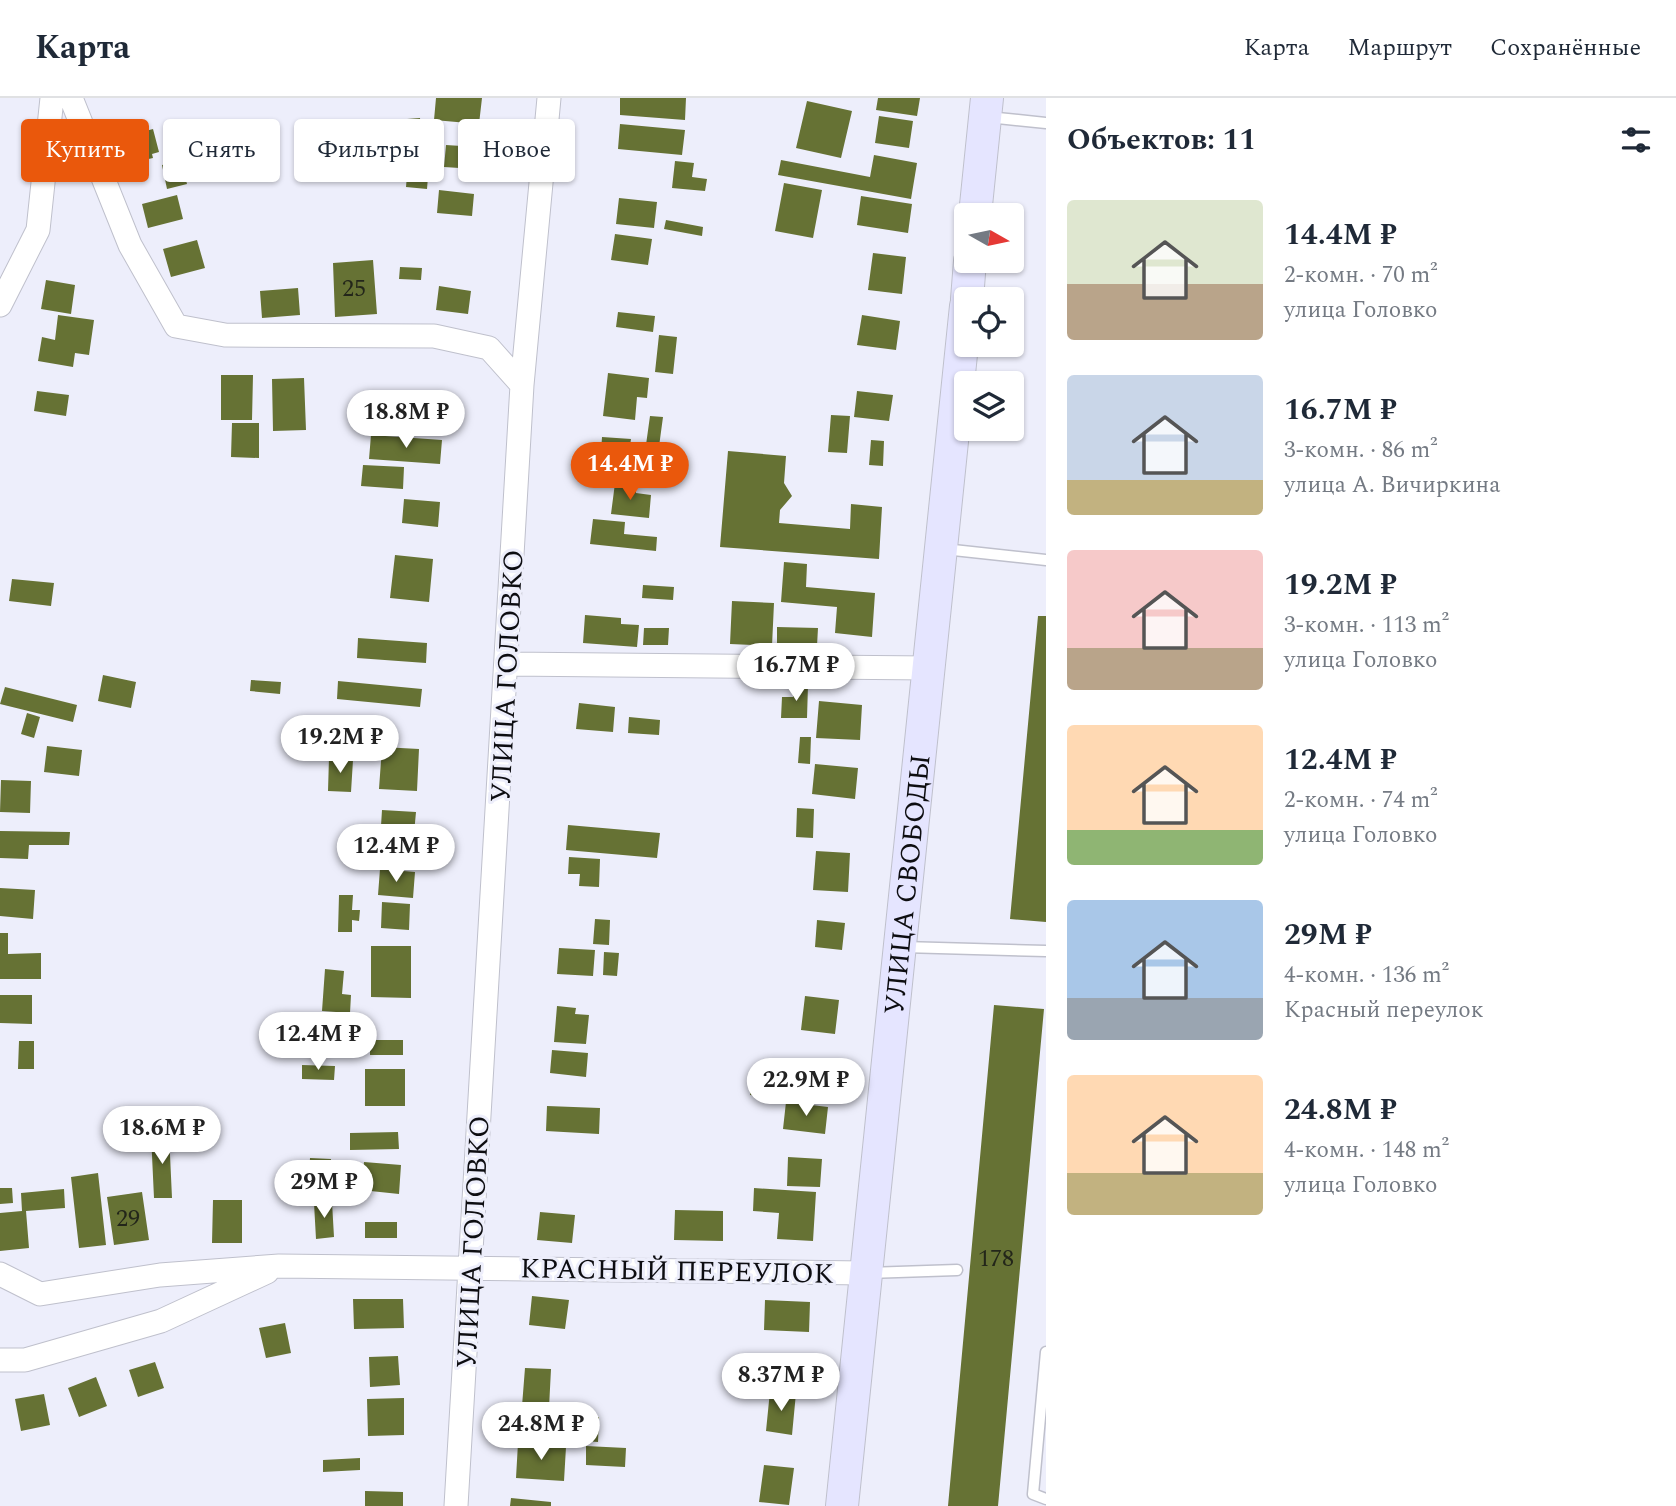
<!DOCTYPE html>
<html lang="ru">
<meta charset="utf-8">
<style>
:root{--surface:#fff;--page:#f2f2f3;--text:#1f2937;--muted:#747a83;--line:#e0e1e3;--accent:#ea580c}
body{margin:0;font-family:Spectral,serif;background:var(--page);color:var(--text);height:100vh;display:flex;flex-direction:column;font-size:26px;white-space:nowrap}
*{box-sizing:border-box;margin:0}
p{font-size:23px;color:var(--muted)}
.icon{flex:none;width:38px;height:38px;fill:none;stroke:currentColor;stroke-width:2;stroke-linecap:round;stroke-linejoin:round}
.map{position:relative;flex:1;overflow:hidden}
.panel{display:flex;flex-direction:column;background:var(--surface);width:630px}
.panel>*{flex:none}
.guide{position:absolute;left:21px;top:21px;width:665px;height:63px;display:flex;gap:14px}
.needle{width:46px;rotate:99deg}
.buttons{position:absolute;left:954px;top:105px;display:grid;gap:14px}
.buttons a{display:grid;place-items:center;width:70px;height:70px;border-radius:7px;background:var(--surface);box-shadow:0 2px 5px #0004;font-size:35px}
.price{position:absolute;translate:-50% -60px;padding:0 16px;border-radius:24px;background:#fff;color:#222;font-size:23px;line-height:46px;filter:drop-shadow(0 2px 4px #0008)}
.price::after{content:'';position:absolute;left:50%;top:42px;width:21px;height:16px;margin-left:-10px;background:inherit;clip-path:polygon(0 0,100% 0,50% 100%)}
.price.selected{background:var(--accent);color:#fff}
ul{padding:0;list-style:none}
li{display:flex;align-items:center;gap:21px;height:175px;padding:0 21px}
li span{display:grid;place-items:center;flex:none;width:196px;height:140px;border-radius:7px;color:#555}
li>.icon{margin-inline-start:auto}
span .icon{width:84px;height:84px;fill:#fffc;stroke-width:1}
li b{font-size:30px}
h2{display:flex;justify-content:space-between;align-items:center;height:84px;padding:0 21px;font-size:30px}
.tag{padding:0 24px;border-radius:7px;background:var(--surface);box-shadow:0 2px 5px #0004;font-size:24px;line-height:63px}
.tag.selected{background:var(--accent);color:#fff}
header{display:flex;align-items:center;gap:42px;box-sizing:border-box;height:98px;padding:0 35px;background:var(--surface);border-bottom:2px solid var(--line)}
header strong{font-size:33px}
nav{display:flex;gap:38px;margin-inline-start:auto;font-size:24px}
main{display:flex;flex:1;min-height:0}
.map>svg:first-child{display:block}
.building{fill:#667234}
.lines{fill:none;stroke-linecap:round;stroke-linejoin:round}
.service-casing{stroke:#bfc0cc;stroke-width:13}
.minor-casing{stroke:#bfc0cc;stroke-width:25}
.secondary-casing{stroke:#bfc0cc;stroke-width:34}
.service{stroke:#fff;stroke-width:10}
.minor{stroke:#fff;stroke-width:23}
.secondary{stroke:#e5e5ff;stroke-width:32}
.labels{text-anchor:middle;stroke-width:6;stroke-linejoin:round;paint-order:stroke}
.number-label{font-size:24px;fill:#23261a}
.street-label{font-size:28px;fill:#0d0d11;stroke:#edeefb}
</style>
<header>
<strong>Карта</strong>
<nav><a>Карта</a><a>Маршрут</a><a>Сохранённые</a></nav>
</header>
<main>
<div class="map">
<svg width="1046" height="1408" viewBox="0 0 1046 1408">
<rect width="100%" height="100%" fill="#edeefb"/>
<path class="building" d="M436 0H482L479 26 434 22Z
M620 0H686L685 22 620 17Z
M878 0H920L917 18 876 12Z
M807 3 852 13 841 60 796 50Z
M879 18 913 23 909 50 875 45Z
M420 20 422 38 410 40 407 21Z
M620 26 685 32 682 57 618 51Z
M153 31 159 54 152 56 153 60 144 62 138 35Z
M446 47 477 49 475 71 444 69Z
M874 57 917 65 911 101 778 77 781 62 870 79Z
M181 63 187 86 167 91 162 67Z
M675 63 694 65 692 79 707 81 705 93 672 90Z
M407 77 428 79 427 91 406 89Z
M784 85 822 92 813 140 775 133Z
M439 92 474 96 472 118 437 115Z
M177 97 183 121 148 130 142 106Z
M861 98 912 106 908 135 857 127Z
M619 100 657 104 654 130 616 126Z
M666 122 703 129 702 138 664 131Z
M615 136 652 141 648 167 611 162Z
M197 142 205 170 171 179 163 151Z
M873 155 906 159 902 196 868 192Z
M373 162 377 216 335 219 333 165Z
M400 169 422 170 421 182 399 181Z
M46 182 75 187 71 216 41 211Z
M439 188 471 193 468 216 436 212Z
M298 190 300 217 262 220 260 193Z
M618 214 655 218 653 234 616 229Z
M58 217 94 222 89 257 75 255 73 269 38 263 42 239 55 242Z
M862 217 900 223 896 252 857 247Z
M659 237 677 239 673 276 655 274Z
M608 275 649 280 647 300 637 299 635 322 603 318Z
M221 277H253L252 322H221Z
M304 280 306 332 273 333 272 281Z
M37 293 69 297 66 318 34 313Z
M857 293 893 297 889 323 854 319Z
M399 301 447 306 444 336 396 331Z
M831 317 850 318 847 355 828 354Z
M650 318 663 319 658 356 645 354Z
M232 325H259V360L231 359Z
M371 337 442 342 440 366 369 361Z
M602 339 631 341 629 355 601 354Z
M871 342 884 343 883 368 869 367Z
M728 353 786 358 784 385 792 398 780 412 779 425 850 431 851 406 882 409 879 461 720 449Z
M597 356 642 362 639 384 594 377Z
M363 367 404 369 403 391 361 388Z
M615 385 636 388V395L651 397 649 420 611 416Z
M404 401 440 404 438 429 402 425Z
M593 421 625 424 624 436 657 439 656 453 590 446Z
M395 457 433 461 429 504 390 500Z
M784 464 807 466 806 489 875 495 872 539 835 535 837 509 781 504Z
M12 481 54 485 51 508 9 503Z
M643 487 674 489 673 502 642 500Z
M732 503 774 505 772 548 730 546Z
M585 517 621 520V526L639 527 637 549 583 545Z
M1038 518H1046V824L1010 821Z
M777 529 818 530 817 548H777Z
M644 530H669L668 547H643Z
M358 540 427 545 426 565 357 560Z
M103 577 136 584 131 610 98 603Z
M251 582 281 584 280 596 250 593Z
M338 583 422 591 420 609 337 601Z
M793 587H808L807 620H781L782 599H793Z
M5 589 77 607 73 624 0 606Z
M819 603 862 607 860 642 816 640Z
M579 605 615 609 613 634 576 631Z
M27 615 40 619 34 640 21 636Z
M629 619 660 622 659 637 628 635Z
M800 639H811L810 666 798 665Z
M47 648 82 652 79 678 44 674Z
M382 649 419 651 417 693 379 691Z
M329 660 353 662 351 694 328 693Z
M815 666 858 670 855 701 812 696Z
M1 682 31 683 30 715 0 714Z
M797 710 814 711 813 740 796 739Z
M382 712 416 714 413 746 380 744Z
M568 727 660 735 657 760 566 752Z
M0 733 70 734 69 747H29L28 761 0 760Z
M816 753 850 755 848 794 813 792Z
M569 759 600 761 599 789 579 788 580 776H568Z
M380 771 415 774 413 800 378 797Z
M0 790 35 792 33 821 0 818Z
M339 797H353L352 812H360L359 823 352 822V834H338Z
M382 804 410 806 409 832 381 830Z
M595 821 610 822 609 847 593 846Z
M817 822 845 825 842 852 815 849Z
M0 835H8V856L41 855V881H0Z
M371 848H411V900L371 899Z
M559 850 595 852 593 878 557 876Z
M604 854 619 855 617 878 603 877Z
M325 871 344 873 342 896 351 897 350 915 322 913Z
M0 897H32V926L0 925Z
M805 898 839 902 835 936 801 932Z
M994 907 1044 911 998 1408H948Z
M557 908 576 910 575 916 589 917 586 946 554 944Z
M370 942H403V957H370Z
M19 943H34V971H18Z
M552 952 588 955 586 979 550 975Z
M794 961 828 963 827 983 793 981Z
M302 967 335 968 334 982 302 981Z
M365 971H405V1008H365Z
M751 981 790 984 789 1000 750 997Z
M786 1004 828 1009 825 1036 783 1031Z
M547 1008 600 1010 599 1036 546 1033Z
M398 1034 399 1051 350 1052V1035Z
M169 1035 172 1100H154L151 1036Z
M788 1059 822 1061 820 1089 787 1088Z
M310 1060 331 1061 330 1089 308 1088Z
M364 1064 401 1067 399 1096 361 1092Z
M98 1075 106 1147 79 1150 71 1079Z
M0 1090H12L13 1105 0 1106Z
M754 1090 816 1094 813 1143 777 1141 779 1115 753 1113Z
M64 1091 65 1110 26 1113 29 1150 0 1153V1115L22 1113 21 1095Z
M142 1094 149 1142 114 1147 107 1099Z
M213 1102H242V1145H212Z
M332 1104 334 1139 316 1141 314 1105Z
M675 1112 723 1113V1143L674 1142Z
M540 1114 575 1117 572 1145 537 1142Z
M365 1124H397V1140H365Z
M532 1198 569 1202 565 1231 529 1227Z
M353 1201H403L404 1230 354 1231Z
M765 1202 810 1204 809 1234 764 1232Z
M285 1225 291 1255 266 1260 259 1230Z
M398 1258 400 1287 370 1289 369 1259Z
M155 1264 164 1290 138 1299 129 1272Z
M525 1270 551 1271 549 1310 522 1308Z
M96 1279 107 1308 79 1319 68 1290Z
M770 1293 796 1295 792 1337 766 1333Z
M44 1296 50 1327 21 1333 15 1301Z
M404 1300V1337L368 1338 367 1301Z
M558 1316 599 1319 598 1344 556 1341Z
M518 1345 566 1349 564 1383 516 1380Z
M586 1348 626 1350 625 1369 586 1367Z
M360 1360V1372L323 1374V1362Z
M764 1367 794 1370 789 1407 759 1404Z
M365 1393 403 1394V1408H365Z
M511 1400 551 1404V1408H510Z"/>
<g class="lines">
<defs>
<path id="service" d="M988 19 1046 25
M944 451 1046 462
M903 849 1046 853
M868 1175 957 1172
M1046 1254 1033 1396 1046 1401"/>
<path id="minor" d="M71 0 130 147 176 228 225 237 434 238 489 250 522 287
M0 207 38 132 52 0
M508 566 930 570
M0 1176 40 1196 160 1177 279 1168 865 1175
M0 1262H25L161 1223 267 1174
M456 1408 522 287 549 0"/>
<g id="secondary">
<path d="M975 117 987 0"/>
<path d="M967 201 970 163"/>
<path id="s1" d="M842 1408 966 208"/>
</g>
</defs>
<use href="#service" class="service-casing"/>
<use href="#minor" class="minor-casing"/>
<use href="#secondary" class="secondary-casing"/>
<use href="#service" class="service"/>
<use href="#minor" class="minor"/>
<use href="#secondary" class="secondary"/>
</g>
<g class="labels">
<g class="number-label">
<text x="354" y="198">25</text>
<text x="128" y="1128">29</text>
<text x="996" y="1168">178</text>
</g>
<g class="street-label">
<text transform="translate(506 578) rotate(-87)" y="10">УЛИЦА ГОЛОВКО</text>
<text dy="10" stroke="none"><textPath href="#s1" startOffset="625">УЛИЦА СВОБОДЫ</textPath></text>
<text transform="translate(472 1144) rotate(-87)" y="10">УЛИЦА ГОЛОВКО</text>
<text transform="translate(677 1172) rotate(1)" y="10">КРАСНЫЙ ПЕРЕУЛОК</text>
</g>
</g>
</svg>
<div class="buttons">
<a><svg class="needle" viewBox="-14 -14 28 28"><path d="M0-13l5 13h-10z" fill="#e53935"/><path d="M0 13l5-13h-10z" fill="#747a83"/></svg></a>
<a><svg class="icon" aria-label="locate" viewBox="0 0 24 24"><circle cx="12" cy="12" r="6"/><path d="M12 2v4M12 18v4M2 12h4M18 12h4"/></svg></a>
<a><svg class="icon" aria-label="layers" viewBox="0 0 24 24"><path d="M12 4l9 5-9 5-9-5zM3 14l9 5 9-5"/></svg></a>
</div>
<b class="price" style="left:406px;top:352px">18.8M ₽</b>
<b class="price selected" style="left:630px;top:404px">14.4M ₽</b>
<b class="price" style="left:796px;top:605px">16.7M ₽</b>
<b class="price" style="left:340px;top:677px">19.2M ₽</b>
<b class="price" style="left:396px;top:786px">12.4M ₽</b>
<b class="price" style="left:318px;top:974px">12.4M ₽</b>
<b class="price" style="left:806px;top:1020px">22.9M ₽</b>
<b class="price" style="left:162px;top:1068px">18.6M ₽</b>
<b class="price" style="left:324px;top:1122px">29M ₽</b>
<b class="price" style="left:781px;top:1315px">8.37M ₽</b>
<b class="price" style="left:541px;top:1364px">24.8M ₽</b>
<div class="guide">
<a class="tag selected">Купить</a>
<a class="tag">Снять</a>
<a class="tag">Фильтры</a>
<a class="tag">Новое</a>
</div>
</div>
<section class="panel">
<h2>Объектов: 11<svg class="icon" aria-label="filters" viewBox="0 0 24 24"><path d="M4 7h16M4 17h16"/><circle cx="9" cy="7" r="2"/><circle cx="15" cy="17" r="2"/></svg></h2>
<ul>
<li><span style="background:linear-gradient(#dfe7d0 60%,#b9a48a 0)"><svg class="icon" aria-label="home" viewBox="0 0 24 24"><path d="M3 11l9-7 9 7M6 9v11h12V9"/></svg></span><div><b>14.4M ₽</b><p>2-комн. · 70 m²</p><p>улица Головко</p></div></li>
<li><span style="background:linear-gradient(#c9d6e8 75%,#c2b280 0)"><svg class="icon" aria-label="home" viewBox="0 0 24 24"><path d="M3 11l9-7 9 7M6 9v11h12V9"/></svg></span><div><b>16.7M ₽</b><p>3-комн. · 86 m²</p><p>улица А. Вичиркина</p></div></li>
<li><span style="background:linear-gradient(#f6c9c9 70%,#b9a48a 0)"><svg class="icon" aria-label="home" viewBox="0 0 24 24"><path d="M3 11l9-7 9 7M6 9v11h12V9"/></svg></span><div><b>19.2M ₽</b><p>3-комн. · 113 m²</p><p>улица Головко</p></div></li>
<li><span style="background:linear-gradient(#ffd9b3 75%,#8fb573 0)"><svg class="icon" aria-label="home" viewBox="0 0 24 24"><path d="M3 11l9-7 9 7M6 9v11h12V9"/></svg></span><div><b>12.4M ₽</b><p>2-комн. · 74 m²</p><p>улица Головко</p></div></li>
<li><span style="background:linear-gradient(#a9c7e8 70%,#9aa5b1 0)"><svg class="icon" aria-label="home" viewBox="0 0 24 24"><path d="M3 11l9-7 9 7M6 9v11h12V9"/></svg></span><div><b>29M ₽</b><p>4-комн. · 136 m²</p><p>Красный переулок</p></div></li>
<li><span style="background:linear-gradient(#ffd9b3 70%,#c2b280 0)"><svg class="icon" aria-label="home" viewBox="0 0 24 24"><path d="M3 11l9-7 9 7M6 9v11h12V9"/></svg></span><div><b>24.8M ₽</b><p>4-комн. · 148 m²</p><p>улица Головко</p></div></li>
</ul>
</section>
</main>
